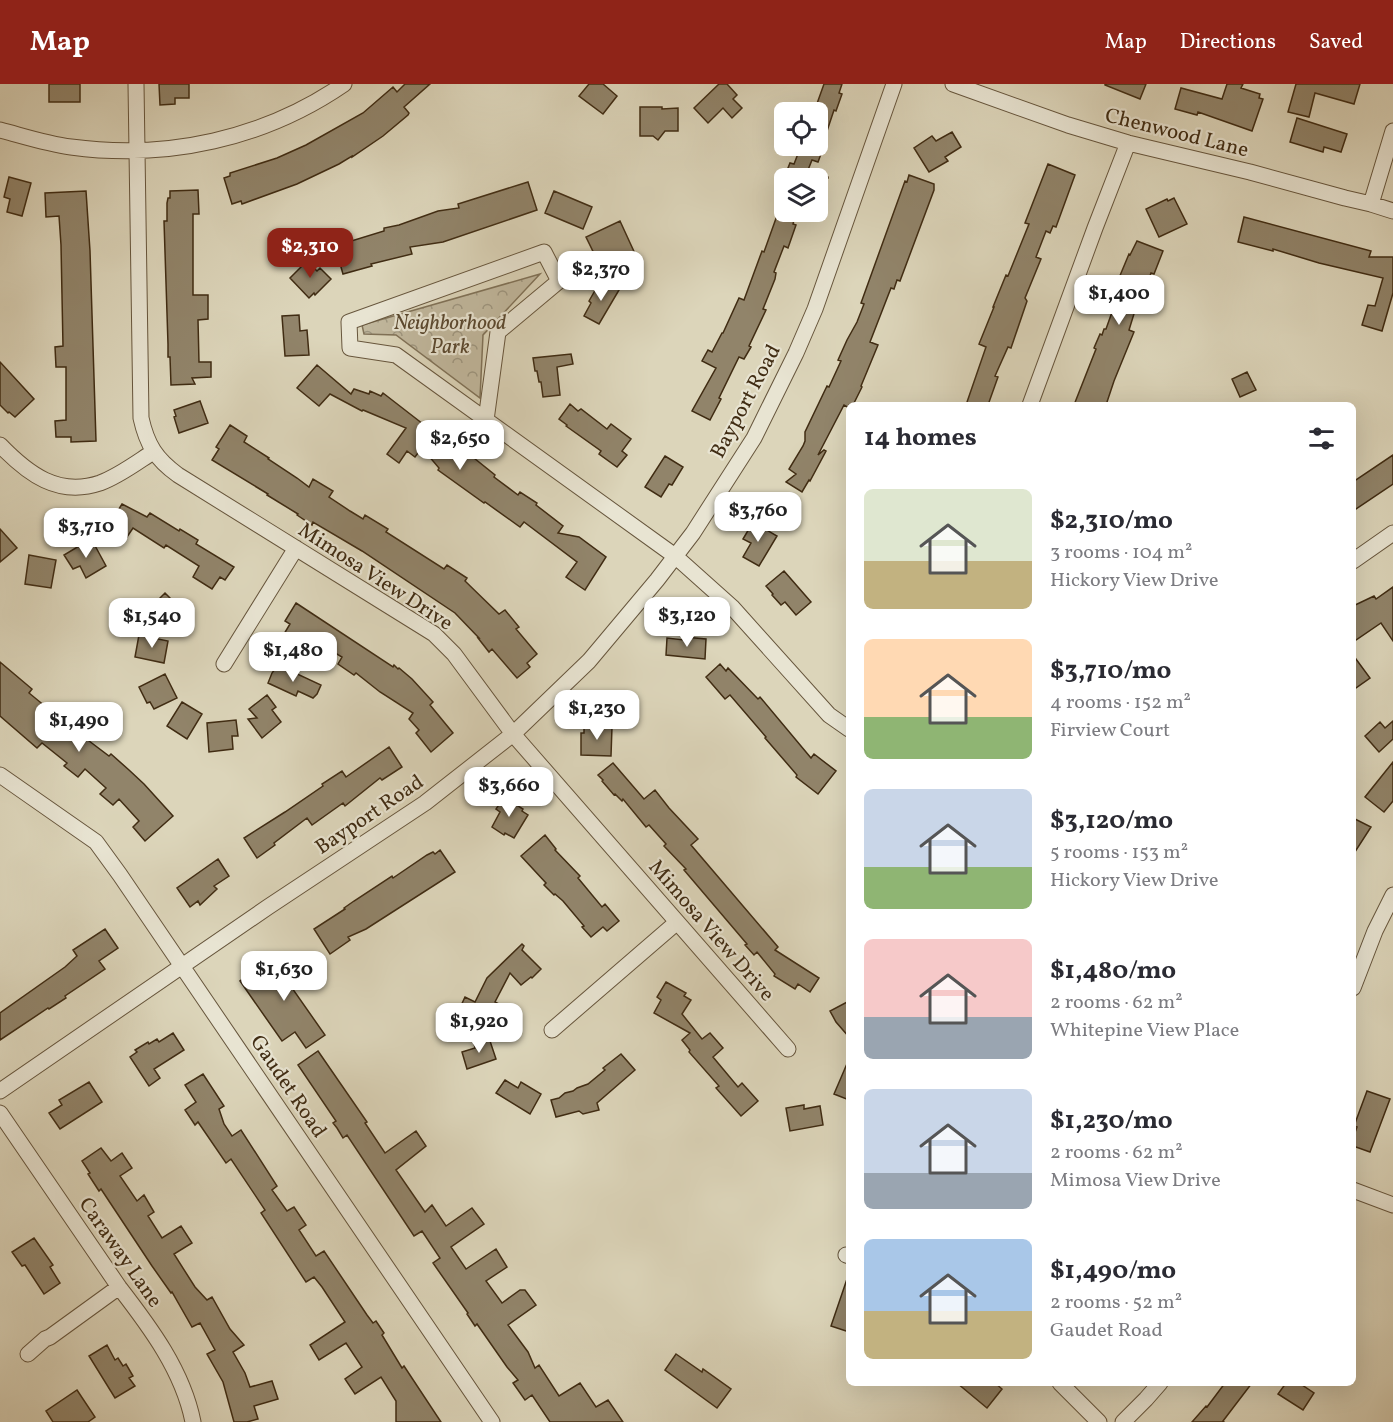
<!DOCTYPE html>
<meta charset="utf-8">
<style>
:root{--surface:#fff;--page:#f2f2f3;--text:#2b2b33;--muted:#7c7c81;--accent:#8f2418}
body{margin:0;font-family:Vollkorn,serif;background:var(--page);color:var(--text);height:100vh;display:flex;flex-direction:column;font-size:22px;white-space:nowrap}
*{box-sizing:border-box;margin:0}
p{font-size:20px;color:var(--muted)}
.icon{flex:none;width:33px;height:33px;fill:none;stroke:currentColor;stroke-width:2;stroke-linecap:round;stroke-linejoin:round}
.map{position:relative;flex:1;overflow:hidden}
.side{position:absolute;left:846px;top:318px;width:510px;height:984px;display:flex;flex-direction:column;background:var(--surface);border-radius:9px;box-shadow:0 6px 24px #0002}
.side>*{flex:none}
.tools{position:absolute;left:774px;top:18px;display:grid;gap:12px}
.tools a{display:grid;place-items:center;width:54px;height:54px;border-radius:9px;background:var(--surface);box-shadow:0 6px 24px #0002;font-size:30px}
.price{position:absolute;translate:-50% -51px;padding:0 14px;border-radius:12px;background:#fff;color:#222;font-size:20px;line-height:39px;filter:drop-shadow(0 2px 3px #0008)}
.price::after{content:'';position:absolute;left:50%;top:36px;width:18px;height:14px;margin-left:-9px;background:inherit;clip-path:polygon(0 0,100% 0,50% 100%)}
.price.active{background:var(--accent);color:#fff}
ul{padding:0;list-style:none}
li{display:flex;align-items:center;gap:18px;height:150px;padding:0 18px}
li span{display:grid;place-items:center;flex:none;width:168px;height:120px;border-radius:9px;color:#555}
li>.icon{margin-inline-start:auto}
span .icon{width:72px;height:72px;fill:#fffc;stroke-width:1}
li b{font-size:26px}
h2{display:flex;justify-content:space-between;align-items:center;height:72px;padding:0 18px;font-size:26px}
header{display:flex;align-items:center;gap:36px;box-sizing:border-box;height:84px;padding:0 30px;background:var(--accent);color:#fff}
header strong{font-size:28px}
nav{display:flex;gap:33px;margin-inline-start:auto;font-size:21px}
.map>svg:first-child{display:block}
.park{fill:url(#park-crowns);stroke:#807258;stroke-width:1.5}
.building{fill:#91846a;stroke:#402c13;stroke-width:1.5}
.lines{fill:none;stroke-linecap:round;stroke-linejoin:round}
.minor-casing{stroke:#67563d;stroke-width:17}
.minor{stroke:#e8e4d2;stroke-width:15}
.labels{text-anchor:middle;stroke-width:4.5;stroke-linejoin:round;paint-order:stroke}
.street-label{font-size:21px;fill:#402c13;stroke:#e8e4d2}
.park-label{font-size:21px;font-style:italic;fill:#5a482f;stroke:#e8e4d2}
</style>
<header>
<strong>Map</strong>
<nav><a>Map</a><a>Directions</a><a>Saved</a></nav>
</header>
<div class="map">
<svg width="1393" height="1338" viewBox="0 0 1393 1338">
<defs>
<pattern id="park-crowns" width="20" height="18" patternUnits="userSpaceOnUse" patternTransform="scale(1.5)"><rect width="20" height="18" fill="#c1b89e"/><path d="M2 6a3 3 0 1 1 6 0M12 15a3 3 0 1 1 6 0" fill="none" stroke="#9e9680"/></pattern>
</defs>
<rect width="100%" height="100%" fill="#dcd5ba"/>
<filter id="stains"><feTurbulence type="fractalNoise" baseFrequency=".00333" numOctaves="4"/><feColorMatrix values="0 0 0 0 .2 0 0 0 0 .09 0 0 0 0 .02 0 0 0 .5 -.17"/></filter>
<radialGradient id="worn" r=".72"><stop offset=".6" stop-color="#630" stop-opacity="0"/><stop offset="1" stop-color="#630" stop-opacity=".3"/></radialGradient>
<path class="park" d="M540 190 483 251 480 314 396 251 364 250 362 241Z"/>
<path class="building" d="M49 0H80V18H49Z
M159 0H189V14H175V20L160 21Z
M405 0H430L404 23 409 29 408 31 383 52 352 73V72L339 80 297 100 242 120 241 117 232 120 224 94 230 92V89L277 74 306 61 363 29 393 3 397 8Z
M589 0H603L617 12 603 30 579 12Z
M719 0H727L737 11 733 15 742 24 732 34 723 24 708 39 694 24Z
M824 0H842L839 9 842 10 836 27 834 26 822 62H824L818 78 812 76 808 86 828 93V94H784L790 79 794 80 801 62H818V28H814Z
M1105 0H1146L1140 15 1105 1Z
M1227 0H1243L1241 4 1260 10 1259 14 1263 15 1252 47 1198 28 1197 31 1175 25 1181 4 1222 15Z
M1296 0H1360L1354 20 1315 9 1309 33 1288 28Z
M640 23H662V25L678 24V47H665L658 56 653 52H640Z
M1297 34 1347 50 1341 68 1324 63 1323 68 1290 58Z
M952 48 961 63 945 73 948 77 929 88 914 64 932 52 936 57Z
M1048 80 1075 91 1056 143 1053 142 1050 149 1046 147 1036 173 1041 175 1025 214 1027 217 1011 264 1008 263 995 292 998 293 988 321H966L986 263 979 260 994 223H993L1006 191 1008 192 1029 140 1025 139Z
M909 91 934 100V106L900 197 897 196 894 205 891 204 870 258 878 261 861 302 862 303 853 321H849V324L844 321 818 371 824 366 826 367 810 397 809 396 802 408 786 398 796 390 789 385 803 362 805 357V348L827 302 829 303 841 277 838 276 847 256 857 238 864 220 861 219 905 97 907 98Z
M9 93 31 99 22 132 7 128 10 115 4 113Z
M528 98 537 126 443 158 410 163 412 170 371 180 372 182 343 190 335 162 384 147V144L399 141 438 127 459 124 458 120Z
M198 106 199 130H193V211H208V235L198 236 199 278H211V293L192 294 195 300 171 301 170 273H168V260L164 137H167V119L168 114H170V107Z
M86 107 90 167 96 357 71 358V353H56L55 337 66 336V283H56L55 263 63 262 61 161 59 132 46 133 45 109Z
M554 107 592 123 583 145 545 129Z
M1174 114 1187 140 1159 153 1146 125 1167 115 1168 117Z
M779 126 795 132 793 140 796 141 788 164 784 162 774 188 776 189 775 195 763 225 766 226 749 262 751 263 744 275 739 273 719 314 721 315 710 336 692 327 716 284 702 277 708 266 712 268 722 249H723L739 214 744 216 762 167 764 168Z
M1244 133 1371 167 1369 173H1393V209L1382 247 1362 241 1368 221 1375 222 1383 194 1319 179 1273 165V167L1238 158Z
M620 137 637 174 604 190 586 153Z
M1137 157 1163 167 1154 190 1151 189 1140 221 1137 220 1129 246 1134 248 1114 297 1106 321H1074L1096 265 1094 264 1100 250 1102 251 1104 245H1106L1117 214 1112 213 1119 194 1129 170 1130 171Z
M307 177 317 187 320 184 331 195 315 211 314 209 309 214 290 194Z
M601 196 619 206 599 240 584 232 591 219 589 217Z
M299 231 300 247 307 246 309 271 285 272 282 232Z
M571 270 573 280 557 283 560 311 543 313 541 298H539L537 287H535L533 274Z
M0 278 34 315 15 333 9 328 8 329 0 321Z
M317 281 351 310 354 305 369 310 370 307 381 312 383 309 441 354 440 357 448 363 452 358H454L495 391 494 393 518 411 520 408 537 419 536 421 563 442 558 449 579 453 606 473 585 506 566 493 577 478 524 438 520 443 485 418 484 419 438 386 439 384 422 364 415 373 407 367 399 379 387 370 406 344 363 326 362 327 330 310 319 322 297 304Z
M1247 288 1256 306 1240 313 1232 295Z
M200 317 208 339 179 349 174 333 176 332 174 326Z
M570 320 578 327 581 325 607 345 611 340 631 355 622 367 627 371 617 383 599 370 601 367 566 342 567 341 559 335Z
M230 341 247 352 244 358 269 374 268 375 297 394 309 403 313 395 333 407 329 413 350 427 363 435 365 431 388 445 386 448 444 485 447 481 467 494 465 497 499 530 505 526 519 543 516 545 537 570 527 579 530 583 517 594 492 565 489 568 478 554H479L455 529 362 467 313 438 312 441 297 431 298 430 267 411 268 410 212 376 219 365 216 363Z
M1393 371V400L1353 427V398Z
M665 372 683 383 672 401 669 400 661 413 645 403Z
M122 420 147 433 150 429 179 447 180 445 198 456 196 460 234 483 225 496 220 493 212 505 193 493 199 482 166 461 164 464 133 444 127 453 109 441Z
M753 438 777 452 759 482 743 473 751 459 743 455Z
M0 445 17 464 0 478Z
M93 458 106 482 86 494 80 482 73 485 64 471 84 459 86 462Z
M29 471 56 476 51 504 25 500Z
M784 487 811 518 796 531 785 518 781 521 772 511 773 510 766 502Z
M1393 503V557L1381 539 1353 558V522L1374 512 1376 515Z
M165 509 176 520 179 518 190 529 169 550 148 526Z
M296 519 393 583 394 581 398 585 399 584 412 595 433 618 430 621 453 649 431 668 416 649 419 646 409 635 413 629 380 608 356 589 354 591 338 580 342 573 302 549 297 558 284 550 290 540 285 537Z
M139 551 168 557 164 579 135 573Z
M684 553 706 555 705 575 666 571 667 554 684 556Z
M1353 571 1370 594 1353 606Z
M0 578 32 605 29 609 68 641 109 672 111 670 129 686 144 700 173 732 145 757 133 743 139 737 119 715 113 721 100 710 106 704 85 685 78 693 64 682 67 679 42 659 37 664 0 632Z
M720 580 726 587 728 584 758 615 760 613 811 674 814 670 836 687 818 710 796 693 797 691 765 654 766 653 730 611 725 615 706 593Z
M278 581 321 601 317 610 313 614 298 607 296 612 268 599 272 589Z
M165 590 177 614 154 625 150 618 147 619 139 603Z
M267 611 276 623 272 626 281 638 262 654 248 635 257 634 249 625Z
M182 618 202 630 187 655 167 642Z
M236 636 238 652H232L233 665 209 668 207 639Z
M1393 637V655L1379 668 1365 652 1380 638 1385 644Z
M584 642 612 643 611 672 581 671V649H584Z
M389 663 402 683 382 696 380 694 345 722 343 719 312 741 307 734 274 759 275 761 257 774 244 754 285 728 323 702 322 700 342 687 346 693Z
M1393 678V717L1384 728 1365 713Z
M613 679 644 715 655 706 669 724 698 755 691 761 778 863 775 866 819 894 810 908 798 900 795 905 774 892 775 890 757 868 754 871 745 861 747 860 684 786 686 785 664 762 666 760 649 741 646 743 623 715 622 717 615 710 614 711 602 697 603 696 598 691Z
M504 713 523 725 522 727 528 731 514 754 505 749 504 751 492 743 500 728 496 725Z
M1353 734 1371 743 1353 771Z
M545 751 556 765 555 766 580 792 578 794 602 823 605 820 619 837 607 847 603 843 591 853 582 843 584 842 563 817 555 810 554 811 544 801 546 799 521 772Z
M440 766 455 788 366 845 348 853 350 856 330 870 314 845 345 825 344 824 354 817 392 792 393 794 427 771 433 768 435 770Z
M218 775 229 792 214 802 217 805 200 821 198 817 190 823 177 804Z
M105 845 118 864 99 877 105 885 65 912 66 914 49 925 48 924 0 956V929L65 883 77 872 73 866Z
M522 860 524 862 522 866 541 885 532 894 531 893 521 901 510 889 495 918 501 921 490 943 459 926 465 913 475 918 487 894Z
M302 875 313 890 292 904 325 951 306 964 295 948 282 957 240 897 265 879 275 896Z
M666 898 686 909 684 912 691 916 682 930 702 955 710 949 723 964 713 973 738 1003 742 999 758 1017 741 1032 716 1004 719 1002 689 968 690 966 682 956 690 949 654 929 661 916 657 913Z
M849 917V953L836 938 830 927Z
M173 949 184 966 154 985 160 994 149 1002 130 973 137 968 135 966 148 958 149 960 157 955 159 958Z
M489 954 496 975 467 985 462 968 475 964 474 959Z
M318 967 367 1038 365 1039 385 1069 416 1047 426 1062 396 1086 425 1128 432 1121 446 1142 472 1124 484 1140 451 1163 466 1185 496 1165 507 1183 486 1197 502 1219 520 1206H525L536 1221 508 1241 528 1268 535 1284 539 1281 559 1312 580 1299 596 1323 608 1316 623 1338H550L532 1311 525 1316 513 1299 518 1296 507 1283 477 1240 475 1242 467 1230 468 1229 433 1179 440 1174 422 1147 414 1152 347 1051 343 1054 337 1044 333 1039 336 1037 298 981Z
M621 970 635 986 597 1019 599 1026 583 1030 579 1027 556 1033 551 1016 559 1014 565 1009 573 1007 577 1004 588 1000 605 986 603 984Z
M849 975V1016L834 1010Z
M203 990 224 1022 219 1025 224 1040 232 1052 241 1046 277 1102 272 1106 287 1127 294 1123 306 1141 299 1146 316 1172 324 1167 367 1231 373 1239 376 1237 384 1249 382 1251 402 1284 404 1282 441 1338H396V1317L381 1293 355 1310 345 1295 362 1283 346 1259 319 1276 310 1261 345 1238 322 1203 314 1193 306 1198 261 1129 265 1126 231 1075 226 1079 198 1038 195 1041 185 1026 196 1018 185 1001Z
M505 996 518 1004 521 998 541 1010 530 1030 496 1009Z
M89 998 102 1018 60 1045 49 1029 62 1021 59 1016Z
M1367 1007 1390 1015 1370 1068 1353 1062V1054L1357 1043 1354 1042Z
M804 1021V1025L820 1022 823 1041 790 1047 786 1024Z
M101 1064 111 1077 122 1069 132 1084 120 1092 137 1117 144 1111 154 1128 148 1132 162 1154 181 1142 192 1159 174 1170 195 1203 207 1216 212 1213 230 1245 244 1261 233 1268 245 1289 250 1303 272 1297 278 1315 254 1322 258 1335 247 1338H234L223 1298 207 1270 215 1266 200 1239 192 1243 172 1208 171 1209 152 1182 101 1105 99 1107 88 1090 90 1089 82 1077Z
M34 1154 53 1181 50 1183 60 1199 44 1210 25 1181 22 1182 12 1168Z
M847 1195H849V1248L831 1242Z
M107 1261 115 1276 118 1274 123 1282 126 1280 133 1292 129 1294 135 1302 115 1314 89 1272Z
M676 1270 702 1288 703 1285 731 1305 717 1324 665 1286Z
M957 1299H995L1002 1305 987 1324Z
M1225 1299H1252L1223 1337 1224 1338H1192L1206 1322 1207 1323Z
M1286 1299H1299L1314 1309 1303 1326 1278 1310Z
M77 1306 95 1333 88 1338H53L46 1327Z"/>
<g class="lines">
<defs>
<path id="minor" d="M136 0 141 334C147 361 156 375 178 391L434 550 454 570 513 650 788 965
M953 0 1068 41 1128 59 1250 88 1345 114 1371 120 1393 127
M0 46C23 52 47 60 71 63 167 76 264 55 344 0
M1371 120 1393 47
M1030 321 1095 144 1128 59
M486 336 498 248 559 197 544 168 349 238 350 264 396 271 675 472 732 523 829 631 849 645
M0 361C28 390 58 413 100 399 119 392 136 379 153 368
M1353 477 1393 449
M224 580 296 464
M0 691 96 758 120 791 492 1338
M1353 904 1375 847 1393 811
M552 946 676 839
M0 1007 268 823 425 719 513 650 589 577 657 496 693 449 754 354 796 269 815 225 894 0
M0 1029 119 1203C150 1243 183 1287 193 1338
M1353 1106 1393 1121
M846 1171 849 1172
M28 1270 45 1255 50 1253 119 1203
M1060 1299 1099 1338
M1123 1338 1146 1315 1160 1299"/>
</defs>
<use href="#minor" class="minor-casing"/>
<use href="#minor" class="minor"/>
</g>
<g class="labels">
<g class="street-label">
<text transform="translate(1177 48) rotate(14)" y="7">Chenwood Lane</text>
<text transform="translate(745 317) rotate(-62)" y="7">Bayport Road</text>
<text transform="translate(376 492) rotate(33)" y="7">Mimosa View Drive</text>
<text transform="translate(369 730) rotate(-34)" y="7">Bayport Road</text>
<text transform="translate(712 846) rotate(49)" y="7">Mimosa View Drive</text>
<text transform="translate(289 1002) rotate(56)" y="7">Gaudet Road</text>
<text transform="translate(121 1168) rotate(55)" y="7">Caraway Lane</text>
</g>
<g class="park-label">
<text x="450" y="245">Neighborhood<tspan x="450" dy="24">Park</tspan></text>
</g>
</g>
<rect width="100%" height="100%" filter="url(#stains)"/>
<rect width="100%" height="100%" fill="url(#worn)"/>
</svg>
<div class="tools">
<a><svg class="icon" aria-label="locate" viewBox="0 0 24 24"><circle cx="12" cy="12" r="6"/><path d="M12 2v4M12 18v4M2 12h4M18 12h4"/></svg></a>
<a><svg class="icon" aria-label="layers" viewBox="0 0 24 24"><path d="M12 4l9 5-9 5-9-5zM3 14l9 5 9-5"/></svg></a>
</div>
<b class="price active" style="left:310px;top:195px">$2,310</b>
<b class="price" style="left:601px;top:218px">$2,370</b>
<b class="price" style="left:1119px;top:242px">$1,400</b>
<b class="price" style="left:460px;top:387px">$2,650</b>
<b class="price" style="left:758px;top:459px">$3,760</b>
<b class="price" style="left:86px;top:475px">$3,710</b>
<b class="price" style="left:687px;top:564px">$3,120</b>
<b class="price" style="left:152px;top:565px">$1,540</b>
<b class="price" style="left:293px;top:599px">$1,480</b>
<b class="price" style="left:597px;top:657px">$1,230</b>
<b class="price" style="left:79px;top:669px">$1,490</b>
<b class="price" style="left:509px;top:734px">$3,660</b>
<b class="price" style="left:284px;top:918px">$1,630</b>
<b class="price" style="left:479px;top:970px">$1,920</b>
<section class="side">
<h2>14 homes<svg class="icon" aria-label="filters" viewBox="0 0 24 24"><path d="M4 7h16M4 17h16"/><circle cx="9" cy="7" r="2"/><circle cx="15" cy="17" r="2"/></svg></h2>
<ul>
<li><span style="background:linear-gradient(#dfe7d0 60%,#c2b280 0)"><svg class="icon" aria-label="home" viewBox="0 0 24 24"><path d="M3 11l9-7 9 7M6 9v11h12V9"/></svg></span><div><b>$2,310/mo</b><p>3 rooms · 104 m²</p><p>Hickory View Drive</p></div></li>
<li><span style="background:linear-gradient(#ffd9b3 65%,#8fb573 0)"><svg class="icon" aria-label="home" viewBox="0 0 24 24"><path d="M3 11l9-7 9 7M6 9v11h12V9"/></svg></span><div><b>$3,710/mo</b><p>4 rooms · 152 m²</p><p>Firview Court</p></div></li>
<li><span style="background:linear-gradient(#c9d6e8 65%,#8fb573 0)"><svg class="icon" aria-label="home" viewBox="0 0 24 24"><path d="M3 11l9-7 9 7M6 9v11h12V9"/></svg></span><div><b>$3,120/mo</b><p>5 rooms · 153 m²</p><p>Hickory View Drive</p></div></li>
<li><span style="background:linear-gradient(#f6c9c9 65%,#9aa5b1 0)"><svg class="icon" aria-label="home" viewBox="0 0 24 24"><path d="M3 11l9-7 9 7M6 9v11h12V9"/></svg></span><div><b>$1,480/mo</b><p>2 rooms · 62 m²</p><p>Whitepine View Place</p></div></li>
<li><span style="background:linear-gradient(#c9d6e8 70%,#9aa5b1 0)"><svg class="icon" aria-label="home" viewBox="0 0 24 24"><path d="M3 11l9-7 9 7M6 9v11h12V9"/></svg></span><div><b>$1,230/mo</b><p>2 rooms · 62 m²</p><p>Mimosa View Drive</p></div></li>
<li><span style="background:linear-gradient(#a9c7e8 60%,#c2b280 0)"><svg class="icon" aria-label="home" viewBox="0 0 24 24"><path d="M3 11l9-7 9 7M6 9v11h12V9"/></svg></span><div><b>$1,490/mo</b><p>2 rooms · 52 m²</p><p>Gaudet Road</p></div></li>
</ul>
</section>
</div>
